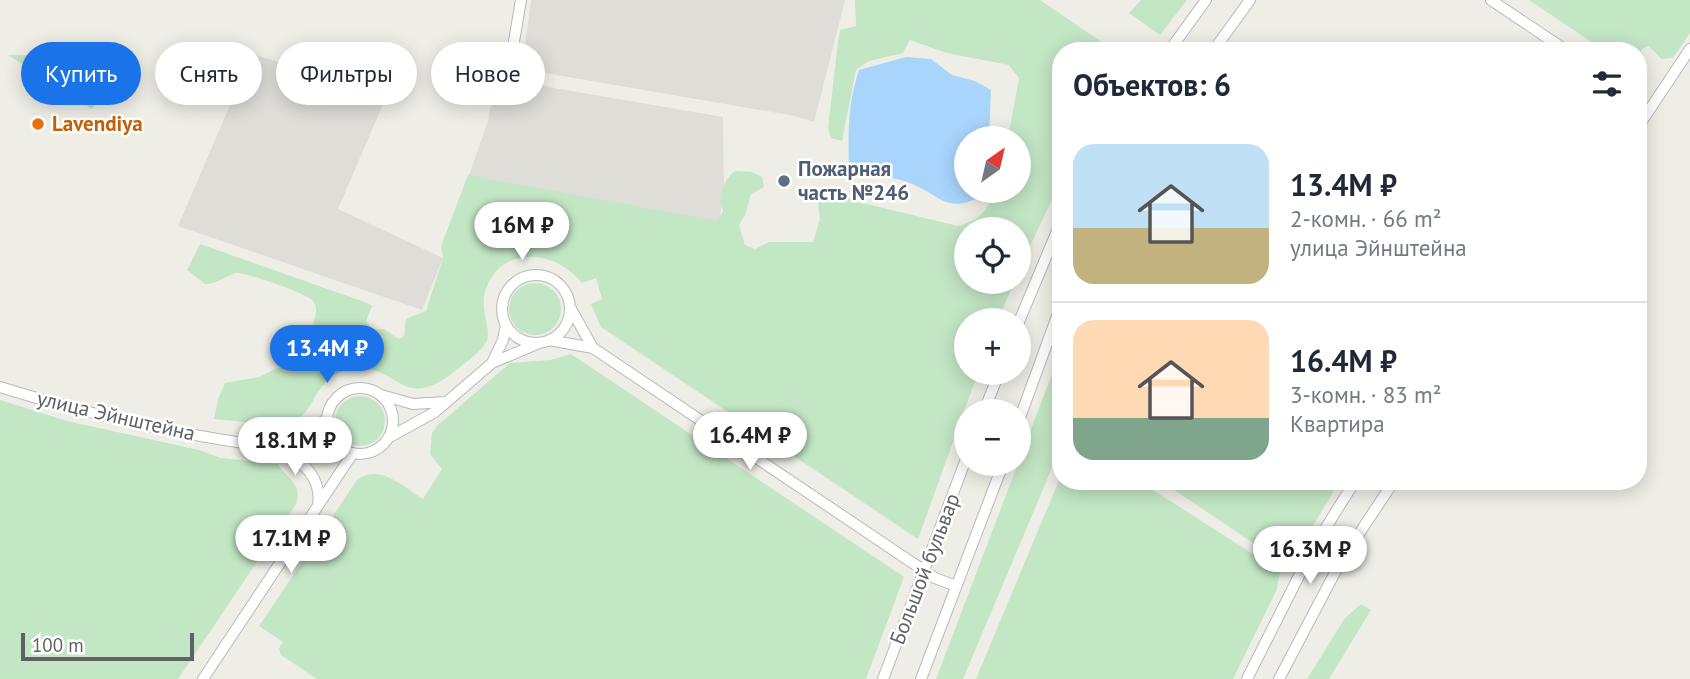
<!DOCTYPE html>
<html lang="ru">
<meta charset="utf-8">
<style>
:root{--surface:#fff;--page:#f6f6f7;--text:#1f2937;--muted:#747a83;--line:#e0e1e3;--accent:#1a73e8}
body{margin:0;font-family:"PT Sans",sans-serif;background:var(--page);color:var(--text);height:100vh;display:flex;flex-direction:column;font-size:26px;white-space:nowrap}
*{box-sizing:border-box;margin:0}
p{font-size:23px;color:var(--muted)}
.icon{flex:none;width:38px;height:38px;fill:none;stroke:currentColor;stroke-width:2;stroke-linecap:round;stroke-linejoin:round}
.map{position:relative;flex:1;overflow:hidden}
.sheet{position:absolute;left:1052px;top:42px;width:595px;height:448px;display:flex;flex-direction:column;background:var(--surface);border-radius:28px;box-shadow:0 4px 18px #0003}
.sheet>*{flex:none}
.hud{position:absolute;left:21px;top:42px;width:665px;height:63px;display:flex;gap:14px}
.needle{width:46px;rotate:34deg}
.buttons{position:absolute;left:954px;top:126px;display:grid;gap:14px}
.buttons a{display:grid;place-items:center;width:77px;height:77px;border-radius:50%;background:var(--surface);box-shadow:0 4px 18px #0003;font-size:35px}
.scale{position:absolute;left:21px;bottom:18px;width:173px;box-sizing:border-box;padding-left:7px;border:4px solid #5e6166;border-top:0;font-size:19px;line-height:24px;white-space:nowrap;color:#5e6166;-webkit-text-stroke:5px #fff;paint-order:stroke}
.price{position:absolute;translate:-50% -60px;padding:0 16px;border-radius:24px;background:#fff;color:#222;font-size:23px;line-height:46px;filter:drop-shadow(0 2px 4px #0008)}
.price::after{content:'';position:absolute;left:50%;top:42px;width:21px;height:16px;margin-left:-10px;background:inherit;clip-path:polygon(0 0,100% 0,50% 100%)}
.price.selected{background:var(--accent);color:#fff}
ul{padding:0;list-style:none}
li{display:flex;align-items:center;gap:21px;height:175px;padding:0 21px}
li+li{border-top:2px solid var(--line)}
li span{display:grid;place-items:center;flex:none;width:196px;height:140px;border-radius:21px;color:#555}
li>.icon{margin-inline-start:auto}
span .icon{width:84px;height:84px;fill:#fffc;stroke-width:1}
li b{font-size:30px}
h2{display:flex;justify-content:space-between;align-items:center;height:84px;padding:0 21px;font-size:30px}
.pill{padding:0 24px;border-radius:32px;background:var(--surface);box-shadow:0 4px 18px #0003;font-size:24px;line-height:63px}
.pill.selected{background:var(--accent);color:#fff}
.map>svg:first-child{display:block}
.industrial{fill:#deddd8}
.green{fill:#c3e6c5}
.water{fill:#a9d5fd}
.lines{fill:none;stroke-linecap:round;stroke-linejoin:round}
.street-casing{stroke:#b6b8bc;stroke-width:12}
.street{stroke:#fff;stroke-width:10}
.food-dot{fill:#e8710a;stroke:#fff;stroke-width:2.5}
.service-dot{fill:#5c6f8a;stroke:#fff;stroke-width:2.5}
.labels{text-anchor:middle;stroke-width:5;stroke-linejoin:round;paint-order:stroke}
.food-label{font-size:21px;font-weight:bold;fill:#c56008;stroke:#fff;text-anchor:start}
.service-label{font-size:21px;font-weight:bold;fill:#4e5e75;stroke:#fff;text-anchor:start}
.street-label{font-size:21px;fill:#5e6166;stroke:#fff}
</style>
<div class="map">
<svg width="1690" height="679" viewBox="0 0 1690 679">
<rect width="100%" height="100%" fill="#efeee6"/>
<path class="industrial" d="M531 0H845L814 122 795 116 522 69Z
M252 54 387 95 338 209 443 258 422 310 178 226Z
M496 78 723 117 724 193 718 227 468 178 488 121Z"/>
<path class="green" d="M855 0H1040L1115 51H1060V183L1019 269 1018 229H966V282H1014L998 320H966V373H978L918 539 601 327 591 304 602 299 596 278 582 283C555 249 499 244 485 292 480 310 491 326 487 341 479 354 466 362 455 371 401 415 398 361 351 369 310 376 318 419 284 426L214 419 218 399 225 383 259 377 290 362 306 364C317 352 308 340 312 328 315 319 319 309 313 301 309 294 245 272 236 273 225 276 218 284 205 284L187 270 200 244 367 303 372 306 366 321 373 330 384 329 399 339 404 336 406 319 426 311 443 258 441 246 468 175 717 221 723 211C718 197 722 181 735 171L752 172 762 177 764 187 751 194 745 215 739 225 745 245 755 249 769 242H813L820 219 818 203 824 194 845 195 854 201 958 226C977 222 990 209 994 191H1018V138H1008L1019 78 1009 65 947 53 910 40 903 53 869 61 856 70 842 141 831 138 828 128 838 42 840 30 856 26Z
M1141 0H1187L1160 35 1129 13Z
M1529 0H1690V33L1673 58 1662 59 1648 46 1642 49 1638 59V51H1605Z
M8 55 90 56 65 92Z
M96 59 116 72 92 109 71 95Z
M509 309a26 26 0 1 1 52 0a26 26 0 1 1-52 0Z
M1060 353V449L963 679H936Z
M571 354 904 577 866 679H317L281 655 279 648 283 642 259 626 357 480C381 463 402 487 423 499L442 469 430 454 432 433 438 425 510 363 550 360Z
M335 421a25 25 0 1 1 50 0a25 25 0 1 1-50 0Z
M0 400 67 421 199 450 221 458 278 464C285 477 304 484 296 504L178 679H0Z
M1060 478V481H1139L1253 554 1257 551 1253 543 1161 481H1340L1296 554 1287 551 1282 559 1277 589 1233 679H976Z
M1361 604 1371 610 1329 679H1307L1345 618Z"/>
<path class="water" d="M906 57 931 59 952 75 975 81 991 90 989 138H966V191H979L978 198C945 213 940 195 912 184 892 176 869 174 849 166 848 132 848 103 859 70Z"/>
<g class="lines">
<defs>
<path id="street" d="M1491 0 1567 51
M1169 51 1206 0
M1213 51 1250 0
M510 65 521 0
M1638 127 1690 49
M502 309a34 34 0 1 1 68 0a34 34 0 1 1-68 0Z
M571 309 593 348
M1018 324 1060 224
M549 340 593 348 935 578 956 586
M492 363 503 340 506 325
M0 387C90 415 179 435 272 447 297 450 322 456 347 452
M327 421a33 33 0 1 1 66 0a33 33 0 1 1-66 0Z
M381 395 413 404 445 402
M984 411 999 373
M1018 423 1060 308
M388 438 435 412 492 363 537 344
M278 446 301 440 327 418
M284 452C305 463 322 479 318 505
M203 679 353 453
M883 679 966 459
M921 679 1003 464
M1247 679 1312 550 1355 481
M1279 679 1341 561 1394 481"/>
</defs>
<use href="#street" class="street-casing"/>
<use href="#street" class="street"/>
</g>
<circle class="food-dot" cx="38" cy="124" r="7"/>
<circle class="service-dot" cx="784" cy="181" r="7"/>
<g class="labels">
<g class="food-label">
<text x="52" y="131">Lavendiya</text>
</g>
<g class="service-label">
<text x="798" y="176">Пожарная<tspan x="798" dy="24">часть №246</tspan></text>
</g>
<g class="street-label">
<text transform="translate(116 416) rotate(13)" y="7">улица Эйнштейна</text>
<text transform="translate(925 569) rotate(-69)" y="7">Большой бульвар</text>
</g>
</g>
</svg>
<div class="buttons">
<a><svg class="needle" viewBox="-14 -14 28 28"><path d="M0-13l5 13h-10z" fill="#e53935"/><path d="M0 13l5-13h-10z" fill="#747a83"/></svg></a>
<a><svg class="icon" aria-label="locate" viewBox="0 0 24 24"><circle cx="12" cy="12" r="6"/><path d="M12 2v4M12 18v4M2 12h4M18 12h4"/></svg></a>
<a>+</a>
<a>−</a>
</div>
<div class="scale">100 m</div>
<b class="price" style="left:522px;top:262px">16M ₽</b>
<b class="price selected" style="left:327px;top:385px">13.4M ₽</b>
<b class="price" style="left:750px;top:472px">16.4M ₽</b>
<b class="price" style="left:295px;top:477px">18.1M ₽</b>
<b class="price" style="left:291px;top:575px">17.1M ₽</b>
<b class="price" style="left:1310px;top:586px">16.3M ₽</b>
<div class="hud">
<a class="pill selected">Купить</a>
<a class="pill">Снять</a>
<a class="pill">Фильтры</a>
<a class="pill">Новое</a>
</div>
<section class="sheet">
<h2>Объектов: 6<svg class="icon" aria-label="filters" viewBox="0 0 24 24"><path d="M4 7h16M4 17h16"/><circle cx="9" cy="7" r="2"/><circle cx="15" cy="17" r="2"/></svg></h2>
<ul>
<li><span style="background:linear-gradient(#bfe0f5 60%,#c2b280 0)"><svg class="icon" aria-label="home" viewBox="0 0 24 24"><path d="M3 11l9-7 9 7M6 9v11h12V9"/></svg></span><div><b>13.4M ₽</b><p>2-комн. · 66 m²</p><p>улица Эйнштейна</p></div></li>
<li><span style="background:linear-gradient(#ffd9b3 70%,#7fa58c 0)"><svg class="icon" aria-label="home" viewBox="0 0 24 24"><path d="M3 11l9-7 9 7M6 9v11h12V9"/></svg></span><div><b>16.4M ₽</b><p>3-комн. · 83 m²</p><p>Квартира</p></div></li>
</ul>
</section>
</div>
